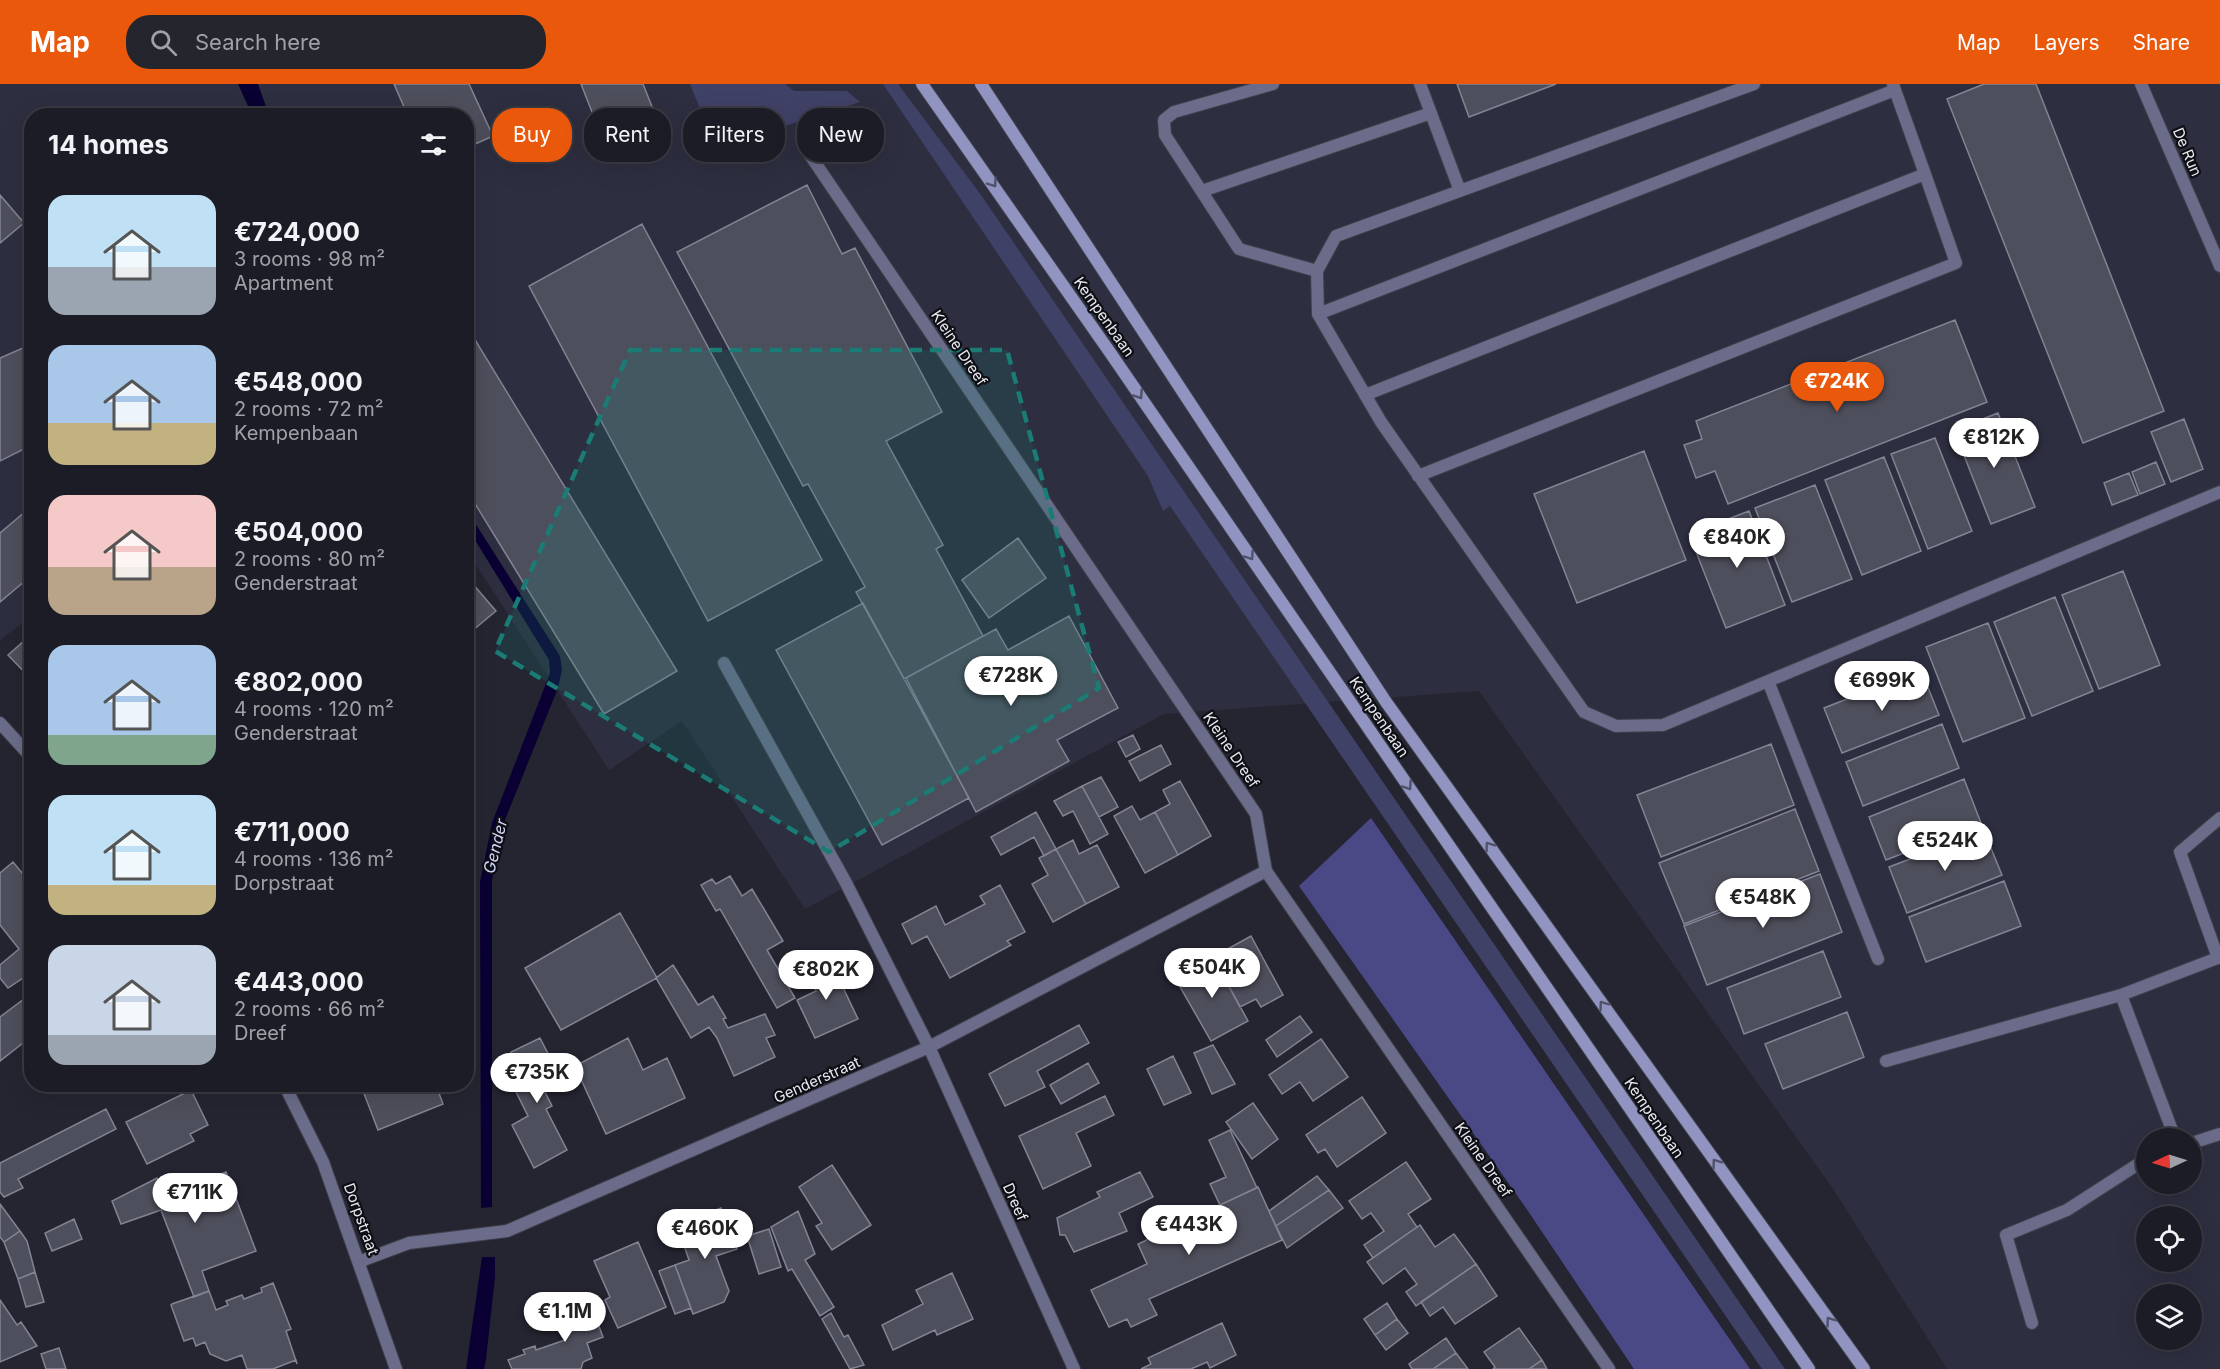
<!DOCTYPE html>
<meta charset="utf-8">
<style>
:root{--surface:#1b1c25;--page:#24252d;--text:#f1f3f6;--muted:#a0a1a7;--line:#393a42;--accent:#ea580c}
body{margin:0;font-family:Inter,sans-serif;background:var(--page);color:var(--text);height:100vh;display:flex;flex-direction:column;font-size:22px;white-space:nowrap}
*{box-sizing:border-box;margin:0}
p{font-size:20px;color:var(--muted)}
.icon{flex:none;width:33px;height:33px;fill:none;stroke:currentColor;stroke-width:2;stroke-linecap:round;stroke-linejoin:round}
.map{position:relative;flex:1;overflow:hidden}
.details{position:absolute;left:24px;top:24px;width:450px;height:984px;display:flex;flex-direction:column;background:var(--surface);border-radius:24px;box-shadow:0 6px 24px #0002,0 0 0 2px var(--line)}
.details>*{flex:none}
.hud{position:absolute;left:492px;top:24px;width:570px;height:54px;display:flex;gap:12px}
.needle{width:39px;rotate:266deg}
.fabs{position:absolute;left:2136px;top:1044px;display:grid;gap:12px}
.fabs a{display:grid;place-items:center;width:66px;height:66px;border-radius:50%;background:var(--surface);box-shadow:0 6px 24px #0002,0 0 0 2px var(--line);font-size:30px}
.price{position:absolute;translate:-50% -51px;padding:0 14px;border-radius:21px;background:#fff;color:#222;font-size:20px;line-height:39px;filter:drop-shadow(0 2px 3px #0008)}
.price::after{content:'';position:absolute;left:50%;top:36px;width:18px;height:14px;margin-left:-9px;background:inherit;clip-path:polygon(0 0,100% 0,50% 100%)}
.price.active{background:var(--accent);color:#fff}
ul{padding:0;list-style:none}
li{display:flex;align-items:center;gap:18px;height:150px;padding:0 24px}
li span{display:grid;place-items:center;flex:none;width:168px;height:120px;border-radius:18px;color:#555}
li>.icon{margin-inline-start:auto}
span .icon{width:72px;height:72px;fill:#fffc;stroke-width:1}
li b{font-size:26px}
h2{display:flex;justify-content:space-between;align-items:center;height:72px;padding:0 24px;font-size:26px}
.chip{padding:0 21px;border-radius:24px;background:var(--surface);box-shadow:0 6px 24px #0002,0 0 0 2px var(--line);font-size:21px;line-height:54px}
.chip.active{background:var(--accent);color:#fff}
header{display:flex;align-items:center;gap:36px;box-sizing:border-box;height:84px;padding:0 30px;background:var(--accent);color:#fff}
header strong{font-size:28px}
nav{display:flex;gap:33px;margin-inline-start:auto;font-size:21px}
.search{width:420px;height:54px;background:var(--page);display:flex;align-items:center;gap:15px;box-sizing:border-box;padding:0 21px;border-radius:24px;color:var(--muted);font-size:22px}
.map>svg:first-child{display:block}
.built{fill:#2d2e3f;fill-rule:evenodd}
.green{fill:#404166}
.forest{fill:#4a4986}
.water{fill:#0a0033}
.building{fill:#4e4f5c;stroke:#838493;stroke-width:1.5}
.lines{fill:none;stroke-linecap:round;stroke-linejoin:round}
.service-casing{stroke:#3f404c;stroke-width:14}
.minor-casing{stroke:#3f404c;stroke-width:14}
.tertiary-casing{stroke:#3f404c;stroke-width:14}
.secondary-casing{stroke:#3f404c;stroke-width:14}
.service{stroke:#6a6c89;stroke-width:12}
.minor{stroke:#6a6c89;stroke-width:12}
.tertiary{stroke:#6a6c89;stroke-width:12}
.secondary{stroke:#9194c1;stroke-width:12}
.oneway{stroke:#50526a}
.marked{fill:#1a7c75;fill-opacity:0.2;stroke:#1a7c75;stroke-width:4.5;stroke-dasharray:12 8;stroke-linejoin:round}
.labels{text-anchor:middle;stroke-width:4.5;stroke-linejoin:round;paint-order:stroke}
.street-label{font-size:15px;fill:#e8e9f1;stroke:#0e0f14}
.water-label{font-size:16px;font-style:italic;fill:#d3d6fc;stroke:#0e0f14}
</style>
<header>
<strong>Map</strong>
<div class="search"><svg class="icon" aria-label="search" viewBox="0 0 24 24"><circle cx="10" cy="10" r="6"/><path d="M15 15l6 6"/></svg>Search here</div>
<nav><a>Map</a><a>Layers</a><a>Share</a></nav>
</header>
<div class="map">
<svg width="2220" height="1285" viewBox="0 0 2220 1285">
<rect width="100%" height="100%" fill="#242531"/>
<path class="built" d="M0 0H2220V1285H1947L1833 1105 1479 607 1164 630 805 825 682 637 609 686 467 467 466 32H32L31 533 0 556ZM2146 1054H2192V1100H2146ZM2146 1132H2192V1178H2146ZM2146 1210H2192V1256H2146Z"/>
<path class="green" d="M690 0H785L794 7H847L860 18 716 64Z
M883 0H898L981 111 1785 1285H1762L1170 422 1163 427 1148 392Z"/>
<path class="forest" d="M1371 734 1750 1285H1634L1526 1124 1299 802Z"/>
<path class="water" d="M238 0H258L269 31H252Z
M466 425 560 572 562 586 558 604 503 741 492 796V1123L481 1124 480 798 492 739 550 589 549 576 467 443Z
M482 1173H495V1193L486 1275 484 1285H466Z"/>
<path class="building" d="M394 0H469L493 52 466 64V32H408Z
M581 0H643L659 40 605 61Z
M1457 0H1556L1469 33Z
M1984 0H2036L2164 327 2083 359 1947 15Z
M807 101 842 170 855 164 942 328 886 357 943 461 936 465 983 552 904 595 856 508 865 503 808 400 803 402 677 168Z
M0 111 24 139 0 159Z
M642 140 822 476 708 537 529 202Z
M1955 236 1987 318 1728 420 1715 387 1696 394 1684 361 1702 355 1696 337Z
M466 241 677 587 604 630 466 405Z
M32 260V361L0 377V274Z
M1998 329 2035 423 1991 440 1954 346Z
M2184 335 2203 385 2171 398 2151 348Z
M1935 354 1972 447 1928 465 1891 370Z
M1644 367 1686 476 1577 519 1534 410Z
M1884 373 1921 467 1862 491 1825 396Z
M2156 378 2165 400 2140 410 2132 388Z
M2129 389 2138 411 2112 421 2104 399Z
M1815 401 1852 495 1792 518 1755 424Z
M32 422V491L0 518V449Z
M1749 427 1785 521 1726 544 1689 450Z
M1018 454 1046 494 989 534 962 496Z
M2123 487 2160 581 2099 605 2062 511Z
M466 492 496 527 466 552Z
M2055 513 2093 607 2032 632 1994 538Z
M863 519 969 714 882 761 776 566Z
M1069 532 1118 624 1057 656 1069 677 976 728 906 594 996 545 1008 566Z
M1988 539 2025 634 1963 658 1926 563Z
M32 550V596L8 571Z
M1921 586 1939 631 1842 669 1824 624Z
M1942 640 1959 684 1863 722 1846 678Z
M1133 651 1140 665 1126 673 1118 658Z
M1771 660 1794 721 1661 773 1637 711Z
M1161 661 1171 680 1140 697 1129 677Z
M1101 693 1118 723 1099 733 1082 702Z
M1964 695 1981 739 1886 776 1869 733Z
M1180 697 1211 752 1178 771 1155 728 1170 720 1163 706Z
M1082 702 1108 750 1090 760 1073 727 1063 732 1054 717Z
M1132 722 1140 736 1155 728 1178 771 1145 789 1114 732Z
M1795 725 1819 787 1684 840 1659 779Z
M1036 728 1056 765 1044 772 1034 753 1001 771 991 753Z
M1984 747 2002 791 1907 829 1889 783Z
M1073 756 1079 770 1097 761 1119 803 1086 820 1056 765Z
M1056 765 1086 820 1053 838 1032 800 1048 791 1039 774Z
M13 778 32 801V888L8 904 0 894V881L19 865 0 841V789Z
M1820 790 1842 848 1707 901 1684 842Z
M730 792 742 812 752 805 783 857 767 866 795 914 777 924 720 825 716 827 701 801 712 795 716 800Z
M2004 797 2021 842 1926 878 1909 833Z
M1000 801 1025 848 1007 857 1011 861 950 894 927 852 912 860 902 840 936 822 945 841 985 820 980 812Z
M620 829 657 894 561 946 525 884Z
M1251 852 1283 911 1261 923 1256 915 1240 923 1213 873Z
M1823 867 1841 913 1744 950 1727 904Z
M1213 873 1248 937 1211 957 1175 894Z
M829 874 858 935 815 954 797 916 816 907 807 884Z
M673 881 698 921 713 912 726 934 723 935 728 944 765 930 775 951 766 954 775 973 734 992 717 954 709 943 691 954 656 894Z
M32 909V952L0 977V933Z
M1847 928 1864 973 1783 1005 1765 960Z
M1300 932 1312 948 1277 973 1266 956Z
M1079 941 1089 959 1037 987 1045 1003 1005 1022 989 990Z
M466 948 472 962 466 964Z
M540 954 561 995 543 1004 552 1022 546 1025 567 1066 534 1084 512 1041 528 1032 513 1002 520 998 517 993 523 991 511 968Z
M628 954 643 986 667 974 685 1014 606 1050 575 982Z
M1321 955 1348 993 1313 1017 1300 998 1282 1010 1269 991Z
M1213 961 1235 1000 1212 1010 1194 969Z
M472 962V981L466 983V964Z
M1173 972 1191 1009 1164 1021 1147 985Z
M1088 979 1099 999 1061 1020 1050 1001Z
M360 1000H378L363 1007Z
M378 1000H415L417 1008 436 1001 443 1020 378 1046 363 1007Z
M191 1006 208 1041 190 1050 194 1057 147 1080 126 1038Z
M1105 1012 1114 1031 1076 1049 1091 1082 1043 1105 1019 1052Z
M1362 1013 1386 1049 1337 1083 1325 1065 1318 1069 1306 1051Z
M1253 1019 1278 1055 1252 1075 1226 1038Z
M106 1025 116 1045 18 1095 23 1104 4 1113 0 1108V1079Z
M1230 1046 1257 1104 1220 1121 1210 1100 1226 1093 1209 1056Z
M1406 1078 1431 1115 1408 1130 1417 1143 1373 1174 1364 1161 1384 1147 1371 1129 1362 1135 1349 1117Z
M832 1081 871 1141 832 1166 816 1142 822 1139 799 1103Z
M226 1088 256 1167 202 1187 209 1207 194 1213 161 1126 121 1140 112 1117 157 1094 165 1112Z
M1140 1088 1153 1113 1119 1129 1127 1147 1074 1168 1065 1151H1060L1057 1134 1100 1113 1097 1108Z
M1317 1092 1329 1106 1276 1142 1269 1127Z
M1258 1103 1282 1156 1149 1215 1157 1231 1131 1243 1127 1235 1109 1243 1091 1206 1147 1180 1138 1160Z
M1329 1106 1343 1124 1287 1164 1276 1142Z
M0 1120 20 1147 4 1158 0 1153Z
M721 1124 737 1165 716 1172 729 1207 724 1218 693 1230 675 1181 689 1176 677 1141Z
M798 1127 815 1170 805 1176 834 1223 820 1232 792 1185 788 1187 771 1143Z
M74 1135 82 1155 52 1167 45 1149Z
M1420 1141 1435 1163 1454 1150 1476 1180 1416 1222 1406 1208 1417 1200 1405 1184 1383 1200 1367 1178Z
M769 1145 781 1183 759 1190 747 1152Z
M20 1147 27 1157 35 1188 18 1195 4 1158Z
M638 1158 666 1223 618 1244 605 1216 610 1213 594 1177Z
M1476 1180 1497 1212 1455 1240 1443 1223 1430 1232 1421 1218Z
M675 1181 691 1224 675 1230 659 1187Z
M35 1188 44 1218 26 1223 18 1195Z
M952 1189 973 1235 937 1251 935 1246 893 1266 882 1241 923 1220 916 1206Z
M273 1199 291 1245 286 1247 297 1280 296 1276 273 1285H247L242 1271 226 1277 210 1270 205 1258 196 1262 193 1254 184 1257 171 1221 172 1220 209 1207 216 1226 228 1221 226 1217 242 1211 244 1215 262 1208 261 1204Z
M0 1216 17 1241 21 1238 37 1262 0 1278Z
M590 1218 603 1253 587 1259 592 1274 583 1278 581 1285H512L508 1276 525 1270 523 1266 535 1262 536 1266 565 1256 556 1232Z
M1387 1219 1397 1235 1375 1251 1364 1235Z
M831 1229 844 1253 848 1251 864 1281 850 1285 822 1235Z
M1397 1235 1408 1249 1386 1266 1375 1251Z
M1222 1239 1236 1271 1210 1284 1207 1278 1191 1285H1141L1151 1280 1148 1274Z
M1519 1244 1542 1276 1529 1285H1493L1495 1283 1484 1268Z
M1446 1254 1456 1269 1433 1285H1412L1409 1280Z
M59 1264 66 1285H46L41 1270Z
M1456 1269 1468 1285H1433Z
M1542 1276 1547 1285H1529Z"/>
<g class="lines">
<defs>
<path id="service" d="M1273 0 1174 28 1164 36 1165 51 1239 165 1317 187
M1420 0 1460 107
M1754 0 1336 152 1317 187 1318 230 1381 338 1584 628 1616 642 1663 641 2220 408
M810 71 1256 730 1266 787
M1202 107 1431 29
M1318 230 1895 6 1893 0
M1365 311 1925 90 1895 6
M1418 392 1956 179 1925 90
M724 579 845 797 929 963
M1768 597 1878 875
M2218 874 2180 768 2220 734
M1886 977 2121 911
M2175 1054 2121 911 2220 873
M2192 1059 2220 1050
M2032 1239 2006 1151 2067 1126 2146 1075"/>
<path id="minor" d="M929 963 1074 1285
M361 1177 409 1159 507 1147 929 963 1266 787 1609 1285"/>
<path id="tertiary" d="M2141 0 2220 182
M0 639 32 674
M284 1000 323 1078 396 1285"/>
<path id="secondary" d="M922 0 1109 267 1809 1285
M981 0 1386 618 1864 1285"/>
</defs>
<use href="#service" class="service-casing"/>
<use href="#minor" class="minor-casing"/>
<use href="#tertiary" class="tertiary-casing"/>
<use href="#secondary" class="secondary-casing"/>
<use href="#service" class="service"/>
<use href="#minor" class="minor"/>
<use href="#tertiary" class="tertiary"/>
<use href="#secondary" class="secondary"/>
</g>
<defs><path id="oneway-chevron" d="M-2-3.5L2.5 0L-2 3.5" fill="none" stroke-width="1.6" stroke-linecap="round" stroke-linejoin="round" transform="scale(1.5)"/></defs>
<g class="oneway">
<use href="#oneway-chevron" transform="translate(993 99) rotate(55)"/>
<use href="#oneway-chevron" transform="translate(1139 311) rotate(56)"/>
<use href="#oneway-chevron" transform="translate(1250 472) rotate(56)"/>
<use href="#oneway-chevron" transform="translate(1408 702) rotate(56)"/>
<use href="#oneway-chevron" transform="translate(1489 762) rotate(-126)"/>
<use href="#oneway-chevron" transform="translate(1603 921) rotate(-126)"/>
<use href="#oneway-chevron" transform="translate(1716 1079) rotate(-126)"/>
<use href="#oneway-chevron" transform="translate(1830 1237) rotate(-126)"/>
</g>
<path class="marked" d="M630 266H1007L1099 604 829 768 495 567Z"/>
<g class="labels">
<g class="street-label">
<text transform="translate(2187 68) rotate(67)" y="5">De Run</text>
<text transform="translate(1104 233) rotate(55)" y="5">Kempenbaan</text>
<text transform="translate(959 264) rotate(56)" y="5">Kleine Dreef</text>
<text transform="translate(1379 633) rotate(56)" y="5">Kempenbaan</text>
<text transform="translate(1231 666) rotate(56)" y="5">Kleine Dreef</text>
<text transform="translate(817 996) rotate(-24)" y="5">Genderstraat</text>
<text transform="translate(1654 1034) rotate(56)" y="5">Kempenbaan</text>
<text transform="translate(1483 1076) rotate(55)" y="5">Kleine Dreef</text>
<text transform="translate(1015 1118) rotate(66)" y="5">Dreef</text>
<text transform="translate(361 1135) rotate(70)" y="5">Dorpstraat</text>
</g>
<g class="water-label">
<text transform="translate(495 762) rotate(-76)" y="6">Gender</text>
</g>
</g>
</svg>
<div class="fabs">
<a><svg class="needle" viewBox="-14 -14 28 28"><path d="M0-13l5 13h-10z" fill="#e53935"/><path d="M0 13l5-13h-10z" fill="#a0a1a7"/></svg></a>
<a><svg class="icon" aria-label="locate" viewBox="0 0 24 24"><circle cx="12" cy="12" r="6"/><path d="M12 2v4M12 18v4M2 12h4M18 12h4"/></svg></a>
<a><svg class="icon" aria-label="layers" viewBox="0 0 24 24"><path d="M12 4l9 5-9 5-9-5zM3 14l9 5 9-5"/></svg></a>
</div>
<b class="price active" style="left:1837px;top:329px">€724K</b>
<b class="price" style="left:1994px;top:385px">€812K</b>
<b class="price" style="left:1737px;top:485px">€840K</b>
<b class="price" style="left:1011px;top:623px">€728K</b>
<b class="price" style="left:1882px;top:628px">€699K</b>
<b class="price" style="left:1945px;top:788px">€524K</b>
<b class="price" style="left:1763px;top:845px">€548K</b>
<b class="price" style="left:1212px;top:915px">€504K</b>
<b class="price" style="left:826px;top:917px">€802K</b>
<b class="price" style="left:537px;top:1020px">€735K</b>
<b class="price" style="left:195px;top:1140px">€711K</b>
<b class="price" style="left:1189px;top:1172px">€443K</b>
<b class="price" style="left:705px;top:1176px">€460K</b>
<b class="price" style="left:565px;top:1259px">€1.1M</b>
<div class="hud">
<a class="chip active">Buy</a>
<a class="chip">Rent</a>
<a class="chip">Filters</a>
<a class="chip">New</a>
</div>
<section class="details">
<h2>14 homes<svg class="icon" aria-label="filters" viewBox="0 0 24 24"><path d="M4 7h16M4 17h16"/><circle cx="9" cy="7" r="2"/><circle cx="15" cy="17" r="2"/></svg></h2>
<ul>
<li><span style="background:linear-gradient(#bfe0f5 60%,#9aa5b1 0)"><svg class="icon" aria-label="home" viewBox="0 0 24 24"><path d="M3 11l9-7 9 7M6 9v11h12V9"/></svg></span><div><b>€724,000</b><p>3 rooms · 98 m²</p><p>Apartment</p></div></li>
<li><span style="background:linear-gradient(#a9c7e8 65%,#c2b280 0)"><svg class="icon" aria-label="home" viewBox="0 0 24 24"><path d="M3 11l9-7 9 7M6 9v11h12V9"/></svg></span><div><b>€548,000</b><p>2 rooms · 72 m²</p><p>Kempenbaan</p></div></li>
<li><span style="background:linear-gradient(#f6c9c9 60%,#b9a48a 0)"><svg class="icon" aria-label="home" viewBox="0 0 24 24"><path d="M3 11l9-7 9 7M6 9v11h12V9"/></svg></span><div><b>€504,000</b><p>2 rooms · 80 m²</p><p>Genderstraat</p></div></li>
<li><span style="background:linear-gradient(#a9c7e8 75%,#7fa58c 0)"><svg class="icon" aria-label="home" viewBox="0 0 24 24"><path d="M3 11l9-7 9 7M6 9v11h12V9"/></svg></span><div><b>€802,000</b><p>4 rooms · 120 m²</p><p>Genderstraat</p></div></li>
<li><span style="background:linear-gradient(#bfe0f5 75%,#c2b280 0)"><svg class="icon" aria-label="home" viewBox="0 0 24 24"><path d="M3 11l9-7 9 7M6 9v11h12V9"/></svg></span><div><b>€711,000</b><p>4 rooms · 136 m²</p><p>Dorpstraat</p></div></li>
<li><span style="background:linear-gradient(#c9d6e8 75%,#9aa5b1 0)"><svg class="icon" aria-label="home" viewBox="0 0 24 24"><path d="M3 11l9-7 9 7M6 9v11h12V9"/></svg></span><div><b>€443,000</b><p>2 rooms · 66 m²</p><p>Dreef</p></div></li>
</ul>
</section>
</div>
